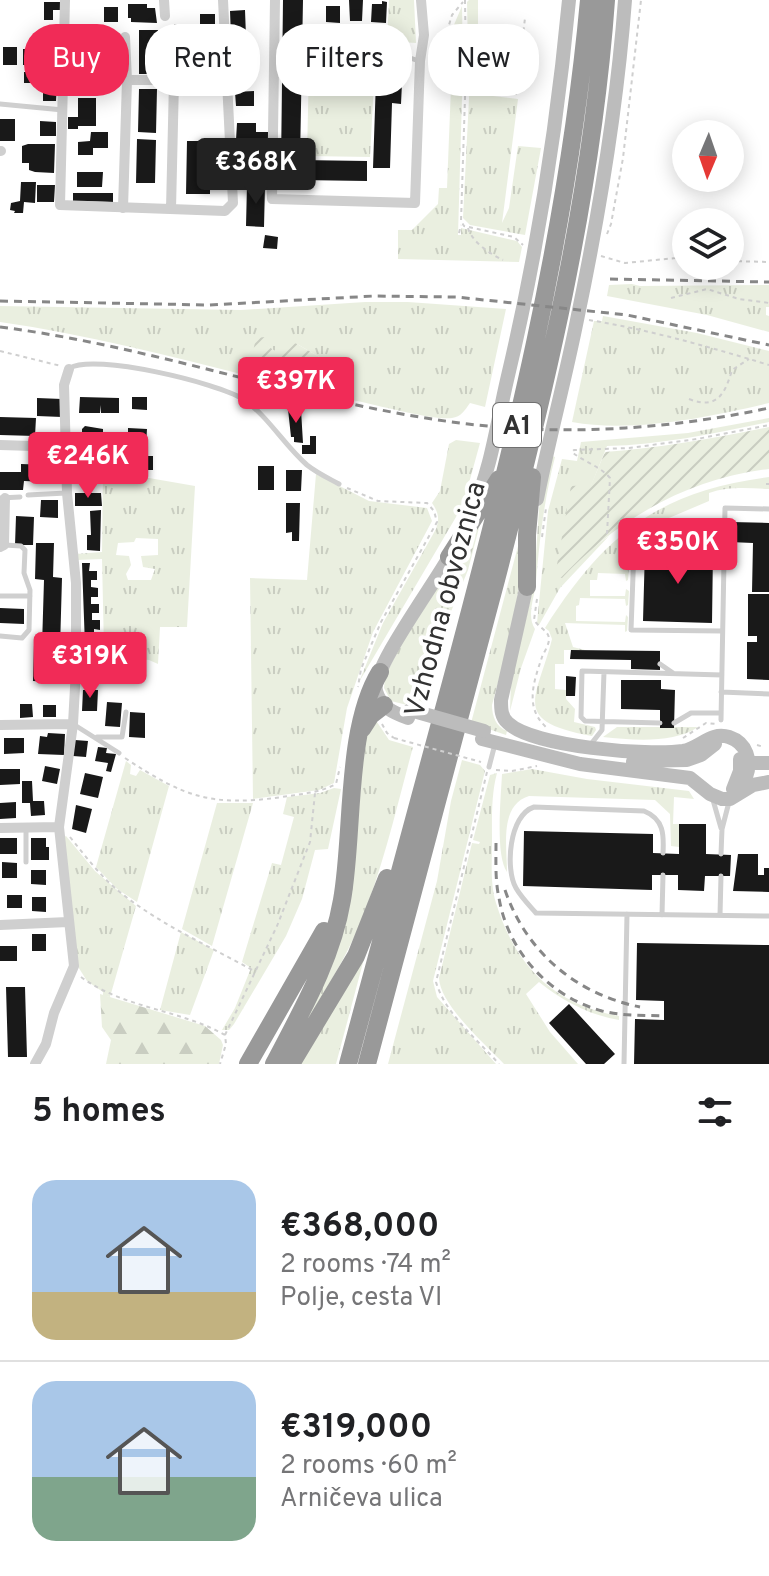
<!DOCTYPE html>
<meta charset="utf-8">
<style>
:root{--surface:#fff;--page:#f6f6f6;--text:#202124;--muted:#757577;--line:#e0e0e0;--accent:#f12b57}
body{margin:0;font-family:Overpass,sans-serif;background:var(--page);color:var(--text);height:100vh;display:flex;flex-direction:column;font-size:30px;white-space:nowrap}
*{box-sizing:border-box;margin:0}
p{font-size:26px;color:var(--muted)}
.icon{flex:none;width:44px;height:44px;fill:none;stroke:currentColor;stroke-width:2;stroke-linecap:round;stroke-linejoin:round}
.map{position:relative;height:1064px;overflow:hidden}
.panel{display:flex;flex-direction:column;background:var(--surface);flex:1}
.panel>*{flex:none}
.guide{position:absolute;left:24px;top:24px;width:722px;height:72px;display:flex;gap:16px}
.needle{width:52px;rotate:182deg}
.fabs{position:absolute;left:672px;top:120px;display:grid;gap:16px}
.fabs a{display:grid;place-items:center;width:72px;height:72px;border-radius:50%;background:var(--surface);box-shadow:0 4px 20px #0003;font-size:40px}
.price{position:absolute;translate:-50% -68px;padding:0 18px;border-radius:8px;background:var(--accent);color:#fff;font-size:26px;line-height:52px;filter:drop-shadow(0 2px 4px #0008)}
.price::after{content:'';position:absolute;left:50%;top:48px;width:24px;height:18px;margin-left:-12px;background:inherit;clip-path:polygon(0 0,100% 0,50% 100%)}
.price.current{background:#222;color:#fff}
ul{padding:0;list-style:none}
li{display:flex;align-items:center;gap:24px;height:200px;padding:0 32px}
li+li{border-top:2px solid var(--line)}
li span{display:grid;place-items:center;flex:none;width:224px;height:160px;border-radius:24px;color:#555}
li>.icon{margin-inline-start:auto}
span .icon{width:96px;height:96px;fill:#fffc;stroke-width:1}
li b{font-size:34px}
h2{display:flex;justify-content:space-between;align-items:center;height:96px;padding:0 32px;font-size:34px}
.pill{padding:0 28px;border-radius:32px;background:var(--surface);box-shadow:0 4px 20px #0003;font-size:28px;line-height:72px}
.pill.current{background:var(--accent);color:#fff}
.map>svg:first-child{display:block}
.grass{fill:url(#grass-tufts);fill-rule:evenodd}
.forest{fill:url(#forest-firs)}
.garden{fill:url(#garden-furrows)}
.building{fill:#191919}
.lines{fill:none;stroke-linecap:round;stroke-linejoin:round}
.path{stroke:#cfcfcf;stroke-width:2;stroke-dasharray:4 4;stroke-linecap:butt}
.lane{stroke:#cfcfcf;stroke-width:5}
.street{stroke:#cfcfcf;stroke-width:10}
.secondary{stroke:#bcbcbc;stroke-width:14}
.highway{stroke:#999;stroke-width:18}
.rail{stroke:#878787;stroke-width:3;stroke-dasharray:8 6;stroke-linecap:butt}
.path-bridge{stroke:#cfcfcf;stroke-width:2;stroke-dasharray:4 4;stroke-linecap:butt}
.secondary-bridge{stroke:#bcbcbc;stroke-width:14}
.labels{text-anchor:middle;stroke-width:8;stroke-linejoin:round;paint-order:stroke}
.shield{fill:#fff;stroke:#707070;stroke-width:2}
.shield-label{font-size:26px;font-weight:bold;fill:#323232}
.street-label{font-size:28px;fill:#323232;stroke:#fff}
</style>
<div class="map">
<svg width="769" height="1064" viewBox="0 0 769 1064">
<defs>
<pattern id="grass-tufts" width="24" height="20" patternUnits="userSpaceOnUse" patternTransform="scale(2)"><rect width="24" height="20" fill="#eaefe0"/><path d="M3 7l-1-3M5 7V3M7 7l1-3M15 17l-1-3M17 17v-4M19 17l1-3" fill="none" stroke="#c9cdc1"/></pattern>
<pattern id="forest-firs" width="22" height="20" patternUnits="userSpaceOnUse" patternTransform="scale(2)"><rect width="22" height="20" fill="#eaefe0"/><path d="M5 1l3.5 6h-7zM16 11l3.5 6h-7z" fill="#c9cdc1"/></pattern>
<pattern id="garden-furrows" width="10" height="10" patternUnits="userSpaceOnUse" patternTransform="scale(2)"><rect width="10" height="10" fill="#eaefe0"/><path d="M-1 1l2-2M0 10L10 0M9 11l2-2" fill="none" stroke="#c9cdc1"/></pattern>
</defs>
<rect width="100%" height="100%" fill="#fff"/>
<path class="grass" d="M389 0H414L416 43 387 41Z
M469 0H478V27L524 30V33L497 32 493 96 518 99 502 223 509 208 518 146 541 148 525 235 470 225 463 218 469 98 467 2Z
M462 6 463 64 458 235H461V228L517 241 522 247 519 262 398 259V230H412L438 204 439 188H447L452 61 446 60 444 56 451 52 447 41Z
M338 54 367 55V81L374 82 370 157 307 156 309 65H337Z
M632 284 640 286 769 285V307H766V315L769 316V332L707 315 607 296 609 285Z
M365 302H408L506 309 485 407 470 403C465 410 461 417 452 418 435 421 377 405 357 401 237 376 121 339 0 322V306L241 310ZM264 344 275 351 297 344 323 359 319 378 251 365Z
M603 316 697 333 769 351V403C710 417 632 433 572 422L594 321H602Z
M769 418V422C716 433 661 445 607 446L591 486 562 577 583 555 609 536 560 588 539 625 537 623 548 511 562 459 577 461 581 442 688 433Z
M456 440 480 443 466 494 456 517 359 682 383 623 436 529C440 518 438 512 432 503L440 491 449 444Z
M552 456 555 457C544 501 540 536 536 581 535 597 526 615 535 629L521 668 510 711 511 681 534 585 539 508Z
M103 470 195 486 187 627H160L158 664 149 660 123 658 117 650 104 649 102 559 77 560 76 554 102 552ZM136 538 158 539V555L141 556 143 567 155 569 151 580H128L126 574 131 565 129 556 116 555 118 543 134 542Z
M316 474 369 501 427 508 432 521 373 632 347 708 334 783 319 790 253 799 250 578 307 580Z
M769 477V489C749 488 728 486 709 493V501L643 529C625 543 631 559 628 580L626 581 625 574 598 573 597 580H590V596H625L626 589 629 591 628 605 626 606 625 599 580 598 579 605 576 606V621L625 622 626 615 628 617 627 631 625 632V625L565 623 573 647 585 650H564V664H555V689L566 690V699L575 709 574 722 595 727 596 730 592 736C509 721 537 699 552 639L549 631 545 628C603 536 658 491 769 477Z
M481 520 468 570 448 619 423 709 391 701 384 688 385 676 402 643Z
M522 531C523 595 508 645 492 705 492 716 496 727 507 731L506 735 471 723Z
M375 719 389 740 413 747C397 806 383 868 360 924 342 966 317 1004 293 1043L317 990 368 727Z
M617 727H698C673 744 632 740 603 737Z
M462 760 480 765 485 771 433 981 437 997 496 1064H388L437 881 451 801Z
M126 761 131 765 130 774 136 776 140 770 169 786 137 902 117 889 96 867Z
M532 769 587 779 689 791 694 799 674 797 673 824H679V847L671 846 670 814 655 800 529 796C499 805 507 847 507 872 495 855 501 797 502 774Z
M497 773C491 795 492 819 492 841 492 861 490 884 496 903 515 965 552 1004 619 1016V1020C589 1015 563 1001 539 982L526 994 550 1032 578 1064H504C485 1044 440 1005 439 978L472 843 479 844 480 842 473 840 490 775Z
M334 788 341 789 328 849 315 850 302 899 286 936 234 1024 229 1030H222L235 1008 251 968 242 962 272 863 281 865 294 817 283 814 287 797 320 793Z
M217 803H253L212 946 182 929Z
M66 836 95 871 136 906 110 997 103 996V992L87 981 77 965 64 837Z
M181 932 214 950 190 1015 160 1010Z
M365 955 336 1064H299Z"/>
<path class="forest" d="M100 994 205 1026 221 1040 223 1045 219 1064H106L111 1040 102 1027Z"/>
<path class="garden" d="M265 337V344L275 351 284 339 297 344 323 359 319 379 250 365 256 338Z
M769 427V469C689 478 617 519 562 578L555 576 571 486 591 485 605 452C661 448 714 438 769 427Z"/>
<path class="building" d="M283 0H303L300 160 367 161V181L300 180V165H281Z
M349 0H363L362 21H350Z
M382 1 387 2 386 23 371 22 372 4H382Z
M44 2H61V10H53V20H44Z
M128 4H147V8H155L157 23 131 22V18H128Z
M326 6H340V23L326 22Z
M104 7H118V22H104Z
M245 10 246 37H231L230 11Z
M200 14H215V38H200Z
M174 24H183L181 64 173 63Z
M75 29 88 30 87 44 74 43Z
M139 30H158L157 74H139Z
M233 46H252V54H246L247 70 233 71Z
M3 47H17V65H3Z
M46 48H58V61H46Z
M23 49H36V65H23Z
M80 56H95V87H80Z
M203 56H219V76H192V68H203Z
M371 56 397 57 396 83H402L401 104 392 103 390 168H373L376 80H370Z
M24 72H45V82H57L56 101H43V90L36 89V83H24Z
M139 89H157L156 133 138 132Z
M254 91V106H236L235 92Z
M78 98H96V126H78V129H68V117H78Z
M0 119H15V141H0Z
M40 121 56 122V136H40Z
M237 123H256V132H270V150H261V143H254V140H236Z
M91 132H108V148H93V155H78V142L90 141Z
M137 139 156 140 155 183H136Z
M187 141H206L205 189H210V194H186Z
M28 144H55L54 173 35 172 29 170V163H22V146Z
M237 151H255V166H250L251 176H243L238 170Z
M77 172H103L102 187H77Z
M21 182H36L35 203 24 202 23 213H14L15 211 10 210 11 203 20 201Z
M37 185H55L54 202H37Z
M247 185H265L264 227 246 226Z
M73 193H113V202L73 201Z
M265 235 278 237 277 249 263 248Z
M80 397 119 398V413H101L100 405V413H79Z
M132 397H147V410L132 409Z
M37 398 62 399V417L37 416Z
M288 409 301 410 303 443 294 442V437H291Z
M0 417 36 418 35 436 0 435Z
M85 426 103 429V441H82V429Z
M128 428 147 429 146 445H123V434H128Z
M310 436H316V454H302V445H310Z
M134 451 147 452V456H153V470H137V466H134Z
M21 464 49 465 50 482 24 481 23 490H0V472H21Z
M258 466H274V490H258Z
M286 470H302L301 491H286Z
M75 493H101L102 506H75Z
M41 500H58V518L40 517Z
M286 503H300L299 541H292V532L286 533Z
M101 510 100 551 87 550V535H91L90 511Z
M16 516 34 517 33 545H15Z
M731 522 769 523V592H752L753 543 730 542Z
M36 543H54L53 577 62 578 60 648H50V682L33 681 34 645 42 646 44 580 35 579Z
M645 549 713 550 712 623 643 621Z
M82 563H90L89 571H97V580H91V587L98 588V597H91V604H99V613H92V620H100V630L94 629V637H101V646H85Z
M748 594H769V680L747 679V642H757V636H748Z
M0 608 24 609V624L0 623Z
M571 650 660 651V670L631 669V660L570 659Z
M566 676 576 677 575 696H566Z
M621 680H661V689L675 690 674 728H660V710L621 709Z
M83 690H98L97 711H82Z
M107 702 122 703 120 727 105 726Z
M20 704H32L33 717 20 718Z
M43 705H56V717H43Z
M130 712 145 713V738L129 737Z
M48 733 65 734 64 755 38 754 40 736 47 737Z
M4 738H24V753L4 754Z
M75 740 88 741 86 757 73 756Z
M98 747 107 748 106 753 116 754 111 772 106 771 108 763 95 761Z
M45 766 60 769 57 784 42 781Z
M0 769H20V784L0 785Z
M85 773 103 777 98 798 80 794Z
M22 781H32L33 801H44L45 815 31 816 30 803H22Z
M16 802V818L0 819V803Z
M76 805 92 809 86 833 72 829Z
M679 824H706V854L731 855 730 876H705L704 891 678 890V875H652V890L523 886 524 831 653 834V853L679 854Z
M0 838H17V854H0Z
M31 838H46V847H49V860H31Z
M738 854H758V875H764V868H769V892L733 891Z
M2 862 17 863V878H2Z
M31 870H46V885L31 884Z
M7 895H22V908H7Z
M32 897H46V912L32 911Z
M32 934H46V951H32Z
M637 943 769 945V1064H634L635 1019 664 1020V1001L636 1000Z
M0 946H17V961H0Z
M6 987H25L27 1057H8Z
M569 1004 615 1054 604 1064H586L549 1023Z"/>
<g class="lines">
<path class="path" d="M465 0 466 67 461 221 464 226 514 237 523 245
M440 55 452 15 463 2
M516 95 525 18
M468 228C472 242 490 254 503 260
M459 233 461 225
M607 234 611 224 623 158 641 0
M601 256 625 263 686 257
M730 261 769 262
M671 298 707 289 739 299 769 303
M589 320C650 330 710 347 769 365
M0 351 61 366
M689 399C717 410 725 394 732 370L749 359
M766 484H769
M347 488 378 501 427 503 434 511 437 522 381 622 361 669 358 687
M607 534 610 478C600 466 584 462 572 452L574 450 629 448 697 439 769 425
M542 537 546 508
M537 599 534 620C538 627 549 631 549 639 549 645 544 652 542 657 534 681 524 707 546 727
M382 724 387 733 394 738
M683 738 706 723 716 724
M757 745 764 747
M125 758C184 797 211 807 282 797 301 794 319 793 336 784L340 767
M496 770 512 771 537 766
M487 772 436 982C445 1014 478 1040 499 1064
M70 837C86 857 101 877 121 893 161 925 211 947 256 972
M81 977C125 1009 179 1009 225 1035L226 1044 220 1064
M225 1035 277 926 310 842 315 793"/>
<path class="lane" d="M325 44 375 46 419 61
M0 104 63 110
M70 368C94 353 218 383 243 399 268 416 284 445 307 465 317 473 328 478 339 484
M67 463 135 473
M28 495 66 493
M0 498 20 497
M0 596H30
M722 631 631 630 634 548 640 540 648 535H724
M0 636 22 638 29 630 30 590 24 573 25 550 21 546 5 545
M660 664 673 673
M721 692 769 694
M721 720 725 508 769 509
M660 723 585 721 581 717 582 671 722 675
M674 723 691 713H721
M73 724 119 753
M97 737H122L126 712
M591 744 602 730 604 672
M489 767 495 744
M713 800 721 828
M663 853C664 835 664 819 644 811L534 807C509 815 505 869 516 888 521 897 529 905 536 913L769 916
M721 854 722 829 729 802
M26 862V827
M662 915 663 875
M720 915 721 876
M624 1064 627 914"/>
<path class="street" d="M65 0 60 205 225 211 233 203 223 0
M164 0 165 16
M275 0 272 199 415 203 420 61 424 35 421 0
M127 80H227
M0 151H1
M123 208 127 80 125 37
M171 209 174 81 171 41
M0 445 66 447
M0 547 4 545 5 498
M0 725 73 724
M0 828 59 827
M0 925 68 922
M35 1064 46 1044 54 1013 74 966 59 827 73 724 76 669V583L67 493 64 385 69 369"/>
<path class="secondary" d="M537 499C549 439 565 380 577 320 599 215 617 108 625 0
M473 509C491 469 497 423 507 380 537 254 557 128 569 0
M528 580 501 700C501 709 501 717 508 723 533 747 648 756 683 751 700 748 711 731 729 737 747 743 752 761 746 777
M408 718C394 713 380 707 376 691 371 668 440 577 453 550
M482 739 580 764 690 778 710 794 722 799H730L753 785 769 782
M742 758 753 763H769
M633 761 687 760 701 755 715 744
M733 789 740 771V759"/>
<path class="highway" d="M449 557 499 479
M527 587V535L532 477
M362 729 371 715 384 705
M248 1064 324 931
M274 1064C301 1012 332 959 342 900 354 833 345 729 380 672
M291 1064 356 956 387 878
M348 1064C383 936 418 808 452 679 512 456 568 231 589 0
M367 1064C410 903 454 742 496 580 545 390 592 197 606 0"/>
<path class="rail" d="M610 279 769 282
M0 301 209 305 374 296 456 297 627 315 769 345
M0 327C159 347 309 405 468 424 569 436 670 429 769 408
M496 843C496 861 495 880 499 898 508 952 550 997 602 1011 622 1016 643 1015 664 1016
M505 890C526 952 576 994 640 1007"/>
<path class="path-bridge" d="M394 738 481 762"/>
<path class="secondary-bridge" d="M410 710 484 731"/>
</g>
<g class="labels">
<rect class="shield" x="493" y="403" width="48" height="44" rx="6"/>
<g class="shield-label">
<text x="517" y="434">A1</text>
</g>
<g class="street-label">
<text transform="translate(444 599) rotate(-75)" y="10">Vzhodna obvoznica</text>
</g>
</g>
</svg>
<div class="fabs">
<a><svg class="needle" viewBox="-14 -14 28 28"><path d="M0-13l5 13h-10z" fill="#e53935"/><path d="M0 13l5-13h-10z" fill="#757577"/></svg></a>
<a><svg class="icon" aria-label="layers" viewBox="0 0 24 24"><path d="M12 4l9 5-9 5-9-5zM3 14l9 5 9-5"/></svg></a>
</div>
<b class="price current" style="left:256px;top:206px">€368K</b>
<b class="price" style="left:296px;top:425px">€397K</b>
<b class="price" style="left:88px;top:500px">€246K</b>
<b class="price" style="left:678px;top:586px">€350K</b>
<b class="price" style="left:90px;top:700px">€319K</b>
<div class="guide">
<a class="pill current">Buy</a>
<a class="pill">Rent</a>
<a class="pill">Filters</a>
<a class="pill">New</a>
</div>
</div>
<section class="panel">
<h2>5 homes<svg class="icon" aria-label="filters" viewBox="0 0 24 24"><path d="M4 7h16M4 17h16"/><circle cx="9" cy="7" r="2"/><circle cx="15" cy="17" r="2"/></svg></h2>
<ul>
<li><span style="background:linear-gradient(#a9c7e8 70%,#c2b280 0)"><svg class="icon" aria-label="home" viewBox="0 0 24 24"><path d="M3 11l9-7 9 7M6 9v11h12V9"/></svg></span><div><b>€368,000</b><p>2 rooms · 74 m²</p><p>Polje, cesta VI</p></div></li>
<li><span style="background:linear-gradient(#a9c7e8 60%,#7fa58c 0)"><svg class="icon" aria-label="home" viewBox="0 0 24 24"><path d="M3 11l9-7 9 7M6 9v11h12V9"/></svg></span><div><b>€319,000</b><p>2 rooms · 60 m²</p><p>Arničeva ulica</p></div></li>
</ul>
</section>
